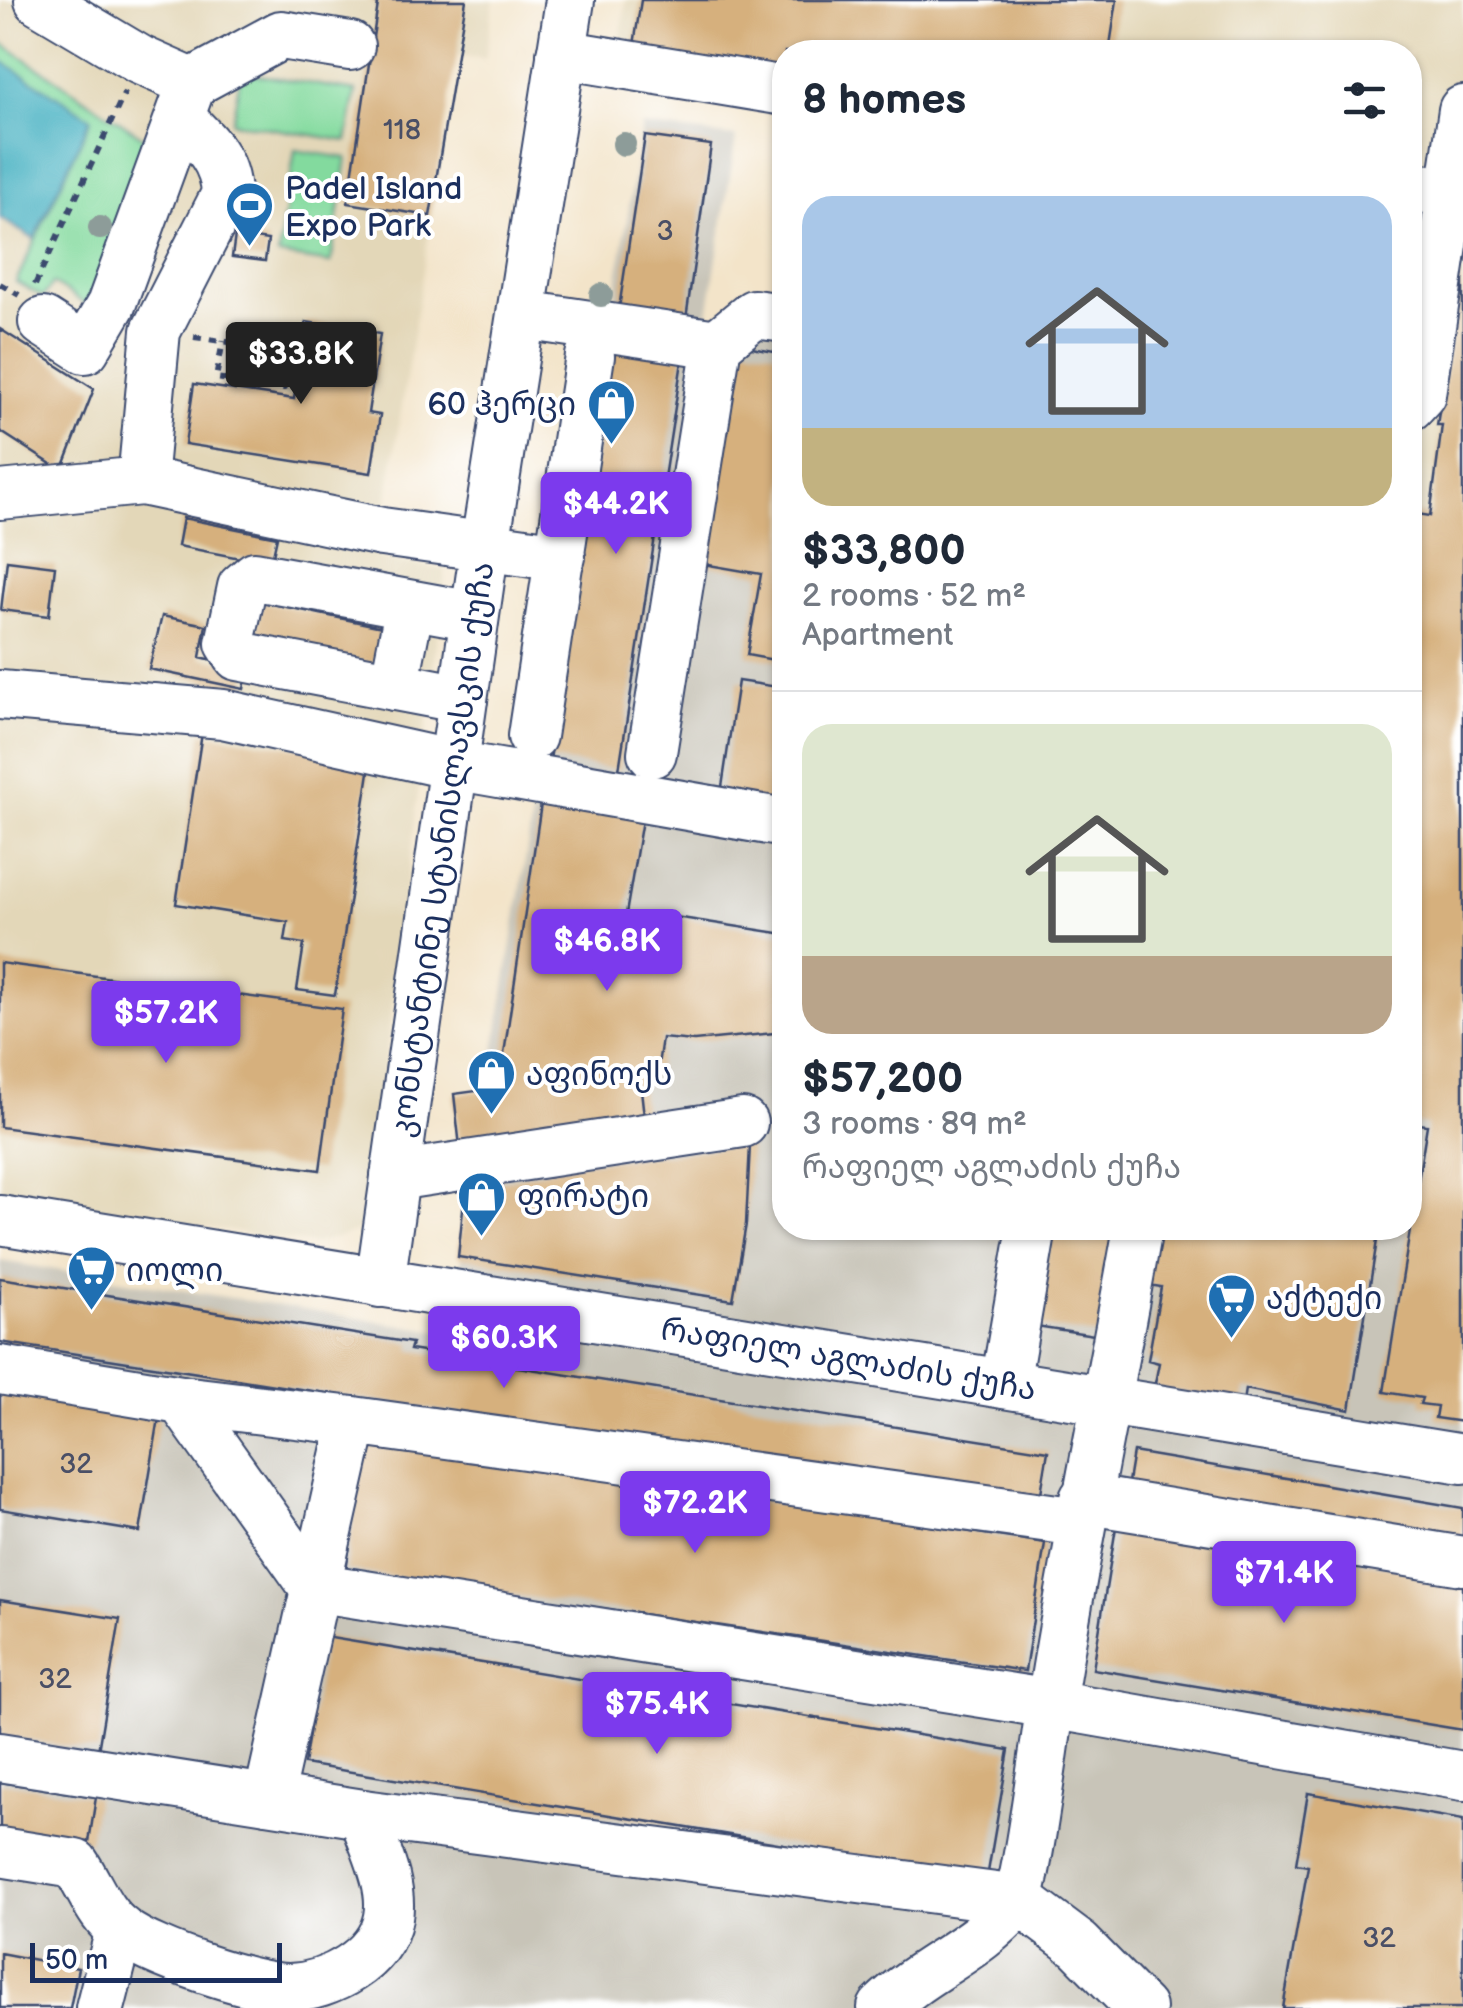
<!DOCTYPE html>
<meta charset="utf-8">
<style>
:root{--surface:#fff;--page:#f2f2f3;--text:#1f2937;--muted:#747a83;--line:#e0e1e3;--accent:#7c3aed}
body{margin:0;font-family:"Balsamiq Sans","Noto Sans Georgian",sans-serif;background:var(--page);color:var(--text);height:100vh;display:flex;flex-direction:column;font-size:38px;white-space:nowrap}
*{box-sizing:border-box;margin:0}
p{font-size:32px;color:var(--muted)}
.icon{flex:none;width:55px;height:55px;fill:none;stroke:currentColor;stroke-width:2;stroke-linecap:round;stroke-linejoin:round}
.map{position:relative;flex:1;overflow:hidden}
.details{position:absolute;left:772px;top:40px;width:650px;height:1200px;display:flex;flex-direction:column;background:var(--surface);border-radius:40px;box-shadow:0 2px 8px #0004}
.details>*{flex:none}
.scale{position:absolute;left:30px;bottom:25px;width:252px;box-sizing:border-box;padding-left:10px;border:5px solid #1b2f5e;border-top:0;font-size:28px;line-height:35px;white-space:nowrap;color:#1b2f5e;-webkit-text-stroke:8px #fff;paint-order:stroke}
.price{position:absolute;translate:-50% -85px;padding:0 22px;border-radius:10px;background:var(--accent);color:#fff;font-size:32px;line-height:65px;filter:drop-shadow(0 2px 5px #0008)}
.price::after{content:'';position:absolute;left:50%;top:60px;width:30px;height:22px;margin-left:-15px;background:inherit;clip-path:polygon(0 0,100% 0,50% 100%)}
.price.active{background:#222;color:#fff}
ul{padding:0;list-style:none}
li{display:grid;align-content:center;gap:20px;height:530px;padding:0 30px}
li+li{border-top:2px solid var(--line)}
li span{display:grid;place-items:center;height:310px;border-radius:30px;color:#555}
li>.icon{margin-inline-start:auto}
span .icon{width:180px;height:180px;fill:#fffc;stroke-width:1}
li b{font-size:42px}
h2{display:flex;justify-content:space-between;align-items:center;height:120px;padding:0 30px;font-size:42px}
.map>svg:first-child{display:block}
.built{fill:#e3d7b8}
.industrial{fill:#c8c4b8}
.green{fill:#83da9e;stroke:#4f847e;stroke-width:2.5}
.water{fill:#44b0c1;stroke:#307090;stroke-width:2.5}
.building{fill:#d6b07d}
.lines{fill:none;stroke-linecap:round;stroke-linejoin:round}
.minor-casing{stroke:#3b4a6e;stroke-width:52}
.path{stroke:#3b4a6e;stroke-width:6;stroke-dasharray:8 8;stroke-linecap:butt}
.minor{stroke:#fff;stroke-width:48}
.tree{fill:#8d9c99}
.labels{text-anchor:middle;stroke-width:8;stroke-linejoin:round;paint-order:stroke}
.number-label{font-size:28px;fill:#4a4f66}
.poi-label{font-size:32px;fill:#1b2f5e;stroke:#fff;text-anchor:start}
.street-label{font-size:32px;fill:#1b2f5e;stroke:#fff}
</style>
<div class="map">
<svg width="1463" height="2008" viewBox="0 0 1463 2008">
<rect width="100%" height="100%" fill="#fff"/>
<filter id="ink" filterUnits="userSpaceOnUse"><feTurbulence type="fractalNoise" baseFrequency=".01" numOctaves="2"/><feDisplacementMap in="SourceGraphic" scale="20" xChannelSelector="R" yChannelSelector="G"/><feConvolveMatrix kernelMatrix="1 2 1 2 8 2 1 2 1" color-interpolation-filters="sRGB"/></filter>
<filter id="wash" filterUnits="userSpaceOnUse"><feTurbulence type="fractalNoise" baseFrequency=".0048" numOctaves="4" result="noise"/><feDisplacementMap in="SourceGraphic" scale="40" xChannelSelector="R" yChannelSelector="G"/><feGaussianBlur stdDeviation="2.25" result="paint"/><feColorMatrix in="noise" values="0 0 0 0 0 0 0 0 0 0 0 0 0 0 0 0 0 1.4 0 .05"/><feComposite in="paint" operator="in"/></filter>
<g filter="url(#wash)">
<rect width="100%" height="100%" fill="#f3e4c9"/>
<path class="built" d="M0 0H494L485 59 457 55 378 558 445 570 365 1229 313 1244 0 1195Z
M626 0H1463V260L1437 424 1442 425 1429 516 1410 513V52H785L615 76Z"/>
<path class="industrial" d="M642 126 736 137 707 321 785 331V1228H1410V513L1430 515 1442 426 1437 425 1463 260V2008H0V1261L450 1333Z"/>
<path class="green" d="M0 42 161 149 91 308 53 283 43 297 16 282 91 119 0 60Z
M241 72 356 91 347 141 232 122Z
M295 150 347 158 331 263 278 255Z"/>
<path class="water" d="M0 60 91 118 34 239 0 218Z"/>
<g id="blocks">
<path class="building" d="M367 0H466L430 216 348 203 378 4Z
M641 0H1117L1109 52H785V78L632 58Z
M645 136 711 145 685 326 618 315Z
M235 235 268 240 265 261 232 257Z
M1461 273H1463V1422L1435 1418 1437 1406 1420 1404 1422 1398 1384 1392 1427 1125 1410 1123V513L1430 516 1442 425H1437Z
M306 322 380 334 368 413 380 415 371 473 185 444 194 384 294 399Z
M0 329 94 389 62 471 0 431Z
M613 344 683 355 619 770 550 760Z
M741 346 785 354V662L747 655 761 574 703 564Z
M183 518 277 537 271 564 178 546Z
M7 560 55 566 49 616 1 610Z
M263 602 382 627 374 664 255 639Z
M162 616 206 625 200 657 248 668 244 689 149 669Z
M738 681 785 688V817L719 807Z
M202 733 371 759 335 995 297 990 304 944 285 941 288 922 176 904Z
M542 797 643 814 618 961 674 964 675 917 785 934V1032L694 1041 662 1038 657 1072H639L646 1134 461 1156 454 1094 499 1088Z
M0 963 342 1009 320 1170 0 1127Z
M750 1145 746 1224 733 1300 458 1257 465 1190 577 1164Z
M1052 1228H1125L1107 1337 1036 1326Z
M1152 1228H1379L1350 1410 1245 1389 1243 1402 1154 1388 1159 1363 1148 1360 1161 1287 1143 1284Z
M0 1278 412 1343 410 1350 1048 1451 1039 1505 0 1342Z
M0 1391 159 1418 140 1532 0 1509Z
M365 1442 1045 1543 1025 1671 346 1570Z
M1133 1452 1463 1508V1545L1127 1488Z
M1117 1521 1463 1579V1730L1093 1669Z
M0 1600 120 1619 98 1751 0 1736Z
M325 1637 1009 1750 987 1878 304 1764Z
M0 1782 96 1797 89 1842 0 1828Z
M1308 1793 1463 1820V2008H1283L1308 1866 1296 1864Z
M0 1953 78 1968 70 2008H0Z"/>
</g>
</g>
<g filter="url(#ink)">
<use href="#blocks" fill-opacity="0" stroke="#3b4a6e" stroke-width="2.5"/>
<g class="lines">
<defs>
<g id="minor">
<path d="M39 0 140 60 192 83 111 305 85 349 43 322"/>
<path d="M561 54 785 91"/>
<path d="M192 83 281 35 350 46"/>
<path d="M1410 186 1451 193"/>
<path d="M523 315 717 344"/>
<path d="M1410 406 1421 394 1463 110"/>
<path d="M142 481 156 331 226 194C225 160 205 142 181 119"/>
<path d="M0 495 142 481 382 532 561 557"/>
<path d="M394 686 410 605"/>
<path d="M0 695 223 714 453 765 785 823"/>
<path d="M463 699 238 656 230 643 242 587 255 576 474 616"/>
<path d="M532 736 590 356"/>
<path d="M652 753 717 344 754 314 785 318"/>
<path d="M395 1176 743 1123"/>
<path id="s1" d="M0 1220 1463 1459"/>
<path id="s2" d="M380 1283 485 545 570 0"/>
<path d="M0 1370 181 1400 314 1587 1051 1704C1076 1544 1110 1387 1138 1228"/>
<path d="M1005 1384 1032 1228"/>
<path d="M181 1400 353 1421"/>
<path d="M1084 1499 1463 1561"/>
<path d="M0 1757 363 1814 1019 1900 1079 1945 1141 2008"/>
<path d="M268 1799 353 1421 1079 1522"/>
<path d="M0 1852 75 1864C91 1888 99 1915 123 1932 152 1954 253 1988 289 1988 329 1987 381 1959 388 1917 394 1884 373 1845 363 1814"/>
<path d="M100 2008 120 1930"/>
<path d="M882 2008C923 1968 979 1949 1016 1903 1026 1891 1046 1732 1051 1704L1463 1776"/>
</g>
</defs>
<use href="#minor" class="minor-casing"/>
<path class="path" d="M0 284 19 295
M35 285 125 92
M194 337 290 351 284 388 216 378 223 341"/>
<use href="#minor" class="minor"/>
</g>
<g class="tree">
<circle cx="624" cy="144" r="12"/>
<circle cx="100" cy="228" r="12"/>
<circle cx="601" cy="295" r="12"/>
</g>
</g>
<defs>
<symbol id="stadium-pin" viewBox="-11 -11 22 30"><path d="M0 17L-7.5 6A9.5 9.5 0 1 1 7.5 6Z" fill="#1f6fb2" stroke="#fff"/><path d="M0-5a6.5 5 0 1 0 0 10a6.5 5 0 1 0 0-10ZM-3.5-1.8h7v3.6h-7Z" fill="#fff"/></symbol>
<symbol id="shop-pin" viewBox="-11 -11 22 30"><path d="M0 17L-7.5 6A9.5 9.5 0 1 1 7.5 6Z" fill="#1f6fb2" stroke="#fff"/><path d="M-5-2.5h2.3a2.7 3.5 0 0 1 5.4 0H5L5.5 6h-11ZM-1.5-2.5h3a1.5 2.3 0 0 0-3 0Z" fill="#fff"/></symbol>
<symbol id="supermarket-pin" viewBox="-11 -11 22 30"><path d="M0 17L-7.5 6A9.5 9.5 0 1 1 7.5 6Z" fill="#1f6fb2" stroke="#fff"/><path d="M-6-5.5h2.5l.6 2H6L4.5 2H-2.5L-4.4-4H-6ZM-1.5 3.2a1.3 1.3 0 1 0 .1 0ZM3 3.2a1.3 1.3 0 1 0 .1 0Z" fill="#fff"/></symbol>
</defs>
<g fill-rule="evenodd">
<use href="#stadium-pin" x="222" y="178" width="55" height="75"/>
<use href="#shop-pin" x="584" y="376" width="55" height="75"/>
<use href="#shop-pin" x="464" y="1046" width="55" height="75"/>
<use href="#shop-pin" x="454" y="1168" width="55" height="75"/>
<use href="#supermarket-pin" x="64" y="1242" width="55" height="75"/>
<use href="#supermarket-pin" x="1204" y="1270" width="55" height="75"/>
</g>
<g class="labels">
<g class="number-label">
<text x="402" y="139">118</text>
<text x="665" y="240">3</text>
<text x="76" y="1473">32</text>
<text x="55" y="1688">32</text>
<text x="1379" y="1947">32</text>
</g>
<g class="poi-label">
<text x="285" y="199">Padel Island<tspan x="285" dy="37">Expo Park</tspan></text>
<text x="576" y="415" text-anchor="end">60 ჰერცი</text>
<text x="526" y="1085">აფინოქს</text>
<text x="517" y="1207">ფირატი</text>
<text x="126" y="1281">იოლი</text>
<text x="1266" y="1309">აქტექი</text>
</g>
<g class="street-label">
<text dy="11" stroke="none"><textPath href="#s2" startOffset="438">კონსტანტინე სტანისლავსკის ქუჩა</textPath></text>
<text dy="11" stroke="none"><textPath href="#s1" startOffset="860">რაფიელ აგლაძის ქუჩა</textPath></text>
</g>
</g>
</svg>
<div class="scale">50 m</div>
<b class="price active" style="left:301px;top:407px">$33.8K</b>
<b class="price" style="left:616px;top:557px">$44.2K</b>
<b class="price" style="left:607px;top:994px">$46.8K</b>
<b class="price" style="left:166px;top:1066px">$57.2K</b>
<b class="price" style="left:504px;top:1391px">$60.3K</b>
<b class="price" style="left:695px;top:1556px">$72.2K</b>
<b class="price" style="left:1284px;top:1626px">$71.4K</b>
<b class="price" style="left:657px;top:1757px">$75.4K</b>
<section class="details">
<h2>8 homes<svg class="icon" aria-label="filters" viewBox="0 0 24 24"><path d="M4 7h16M4 17h16"/><circle cx="9" cy="7" r="2"/><circle cx="15" cy="17" r="2"/></svg></h2>
<ul>
<li><span style="background:linear-gradient(#a9c7e8 75%,#c2b280 0)"><svg class="icon" aria-label="home" viewBox="0 0 24 24"><path d="M3 11l9-7 9 7M6 9v11h12V9"/></svg></span><div><b>$33,800</b><p>2 rooms · 52 m²</p><p>Apartment</p></div></li>
<li><span style="background:linear-gradient(#dfe7d0 75%,#b9a48a 0)"><svg class="icon" aria-label="home" viewBox="0 0 24 24"><path d="M3 11l9-7 9 7M6 9v11h12V9"/></svg></span><div><b>$57,200</b><p>3 rooms · 89 m²</p><p>რაფიელ აგლაძის ქუჩა</p></div></li>
</ul>
</section>
</div>
